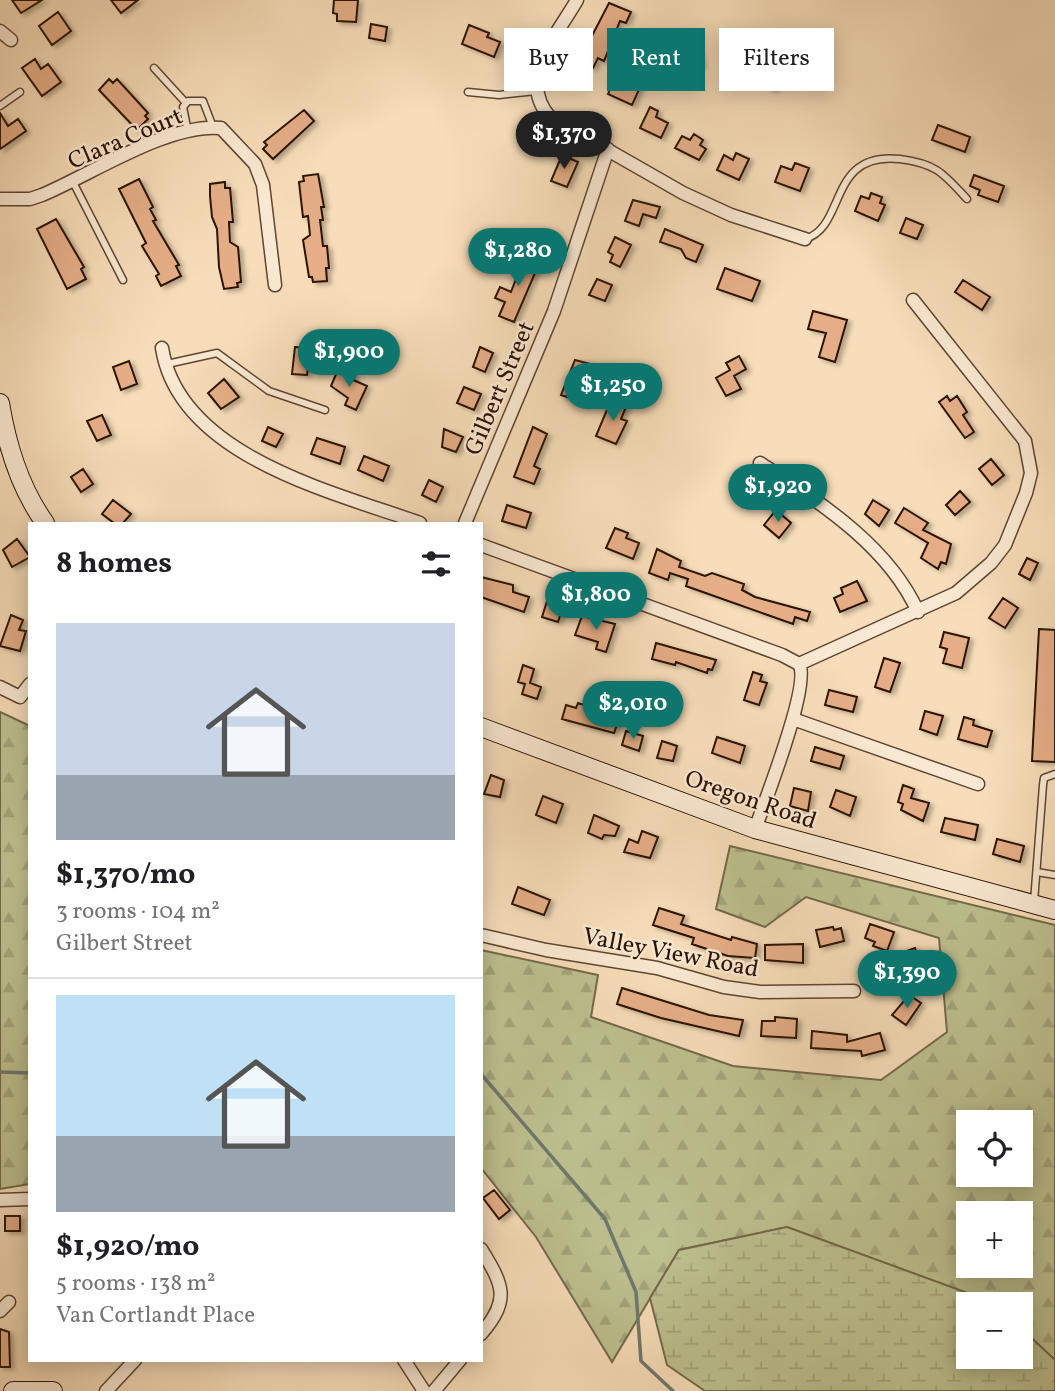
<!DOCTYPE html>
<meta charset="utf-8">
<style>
:root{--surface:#fff;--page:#f6f6f6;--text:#202124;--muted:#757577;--line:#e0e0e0;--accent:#0f766e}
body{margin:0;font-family:Vollkorn,serif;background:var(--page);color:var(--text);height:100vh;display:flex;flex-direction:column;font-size:26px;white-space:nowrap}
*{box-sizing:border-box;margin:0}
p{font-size:23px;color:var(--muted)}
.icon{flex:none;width:38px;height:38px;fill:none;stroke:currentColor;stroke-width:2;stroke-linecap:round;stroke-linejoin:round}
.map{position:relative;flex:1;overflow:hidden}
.sheet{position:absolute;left:28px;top:522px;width:455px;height:840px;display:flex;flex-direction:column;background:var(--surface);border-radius:0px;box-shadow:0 4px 18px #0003}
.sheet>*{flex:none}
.hud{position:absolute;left:504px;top:28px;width:444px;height:63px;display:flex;gap:14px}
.fabs{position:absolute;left:956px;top:1110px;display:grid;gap:14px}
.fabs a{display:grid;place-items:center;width:77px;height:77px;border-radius:0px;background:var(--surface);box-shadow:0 4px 18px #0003;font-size:35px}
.price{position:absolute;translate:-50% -60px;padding:0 16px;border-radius:24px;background:var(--accent);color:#fff;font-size:23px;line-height:46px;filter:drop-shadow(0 2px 4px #0008)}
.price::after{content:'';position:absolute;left:50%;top:42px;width:21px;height:16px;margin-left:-10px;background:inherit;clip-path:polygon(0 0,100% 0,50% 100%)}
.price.selected{background:#222;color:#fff}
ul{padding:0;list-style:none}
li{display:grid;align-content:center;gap:14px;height:371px;padding:0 28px}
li+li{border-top:2px solid var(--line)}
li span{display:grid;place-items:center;height:217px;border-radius:0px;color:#555}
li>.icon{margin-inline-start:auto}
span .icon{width:126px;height:126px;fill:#fffc;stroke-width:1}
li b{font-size:30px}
h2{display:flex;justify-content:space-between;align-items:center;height:84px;padding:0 28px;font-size:30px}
.pill{padding:0 24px;border-radius:0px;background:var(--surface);box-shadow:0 4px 18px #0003;font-size:24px;line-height:63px}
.pill.selected{background:var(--accent);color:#fff}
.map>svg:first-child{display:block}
.forest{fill:url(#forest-firs);stroke:#74694a;stroke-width:2;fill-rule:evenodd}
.wetland{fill:url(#wetland-marsh);stroke:#74694a;stroke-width:2}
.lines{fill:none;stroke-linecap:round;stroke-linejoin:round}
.stream{stroke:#70776d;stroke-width:3.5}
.building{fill:#e5ae87;stroke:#2c1206;stroke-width:2;filter:url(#shadow)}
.lane-casing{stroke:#5f4533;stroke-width:9}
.street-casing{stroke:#5f4533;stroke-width:15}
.secondary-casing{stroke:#2c1206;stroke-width:20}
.lane{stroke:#fae9d2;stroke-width:6}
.street{stroke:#fae9d2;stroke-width:12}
.secondary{stroke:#fae9d2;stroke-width:18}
.labels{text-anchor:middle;stroke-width:5;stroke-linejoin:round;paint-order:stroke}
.street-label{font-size:24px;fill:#2c1206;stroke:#fae9d2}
</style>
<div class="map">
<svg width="1055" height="1391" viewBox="0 0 1055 1391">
<defs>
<pattern id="forest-firs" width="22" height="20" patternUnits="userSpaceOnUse" patternTransform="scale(1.75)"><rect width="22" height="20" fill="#bdc08f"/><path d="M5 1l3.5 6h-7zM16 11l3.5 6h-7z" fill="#a3a47a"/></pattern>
<pattern id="wetland-marsh" width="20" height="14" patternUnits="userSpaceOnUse" patternTransform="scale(1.75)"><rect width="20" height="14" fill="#bdc08f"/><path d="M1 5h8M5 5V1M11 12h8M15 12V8" fill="none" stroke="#a3a47a"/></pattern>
<filter id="shadow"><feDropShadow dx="4" dy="2.5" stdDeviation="2" flood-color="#0004"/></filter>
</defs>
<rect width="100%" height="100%" fill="#f7ddb9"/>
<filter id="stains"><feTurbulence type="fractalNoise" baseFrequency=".00286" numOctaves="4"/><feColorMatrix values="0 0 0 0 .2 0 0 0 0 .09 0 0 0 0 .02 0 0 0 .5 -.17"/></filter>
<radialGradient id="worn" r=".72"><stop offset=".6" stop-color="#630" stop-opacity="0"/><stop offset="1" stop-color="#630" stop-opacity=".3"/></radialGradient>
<path class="forest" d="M0 712 30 726V1184L0 1189Z
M730 846 1055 925V1360L1020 1327V1304H996L787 1227 679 1250 612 1362 536 1237 481 1168V950L598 975 591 1017 733 1066 881 1080 947 1032 939 938 806 897 765 927 716 909ZM968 1122H1020V1174H968ZM968 1213H1020V1265H968Z"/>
<path class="wetland" d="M787 1227 995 1303 968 1304V1356H1020V1327L1055 1360V1391H705L667 1365 650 1298 679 1250Z"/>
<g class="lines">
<path class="stream" d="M0 1072 30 1073
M481 1074 605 1219 636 1292 641 1361 673 1391"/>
</g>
<path class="building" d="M12 0H42L21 13Z
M111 0H138L121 13Z
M334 0H358L356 22 337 21V14L333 13Z
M609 3 631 12 626 23 620 21 604 61 598 58 593 68 579 61Z
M58 12 71 31 52 45 39 26Z
M371 24 387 27 385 41 369 38Z
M469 25 489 33 487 37 500 42 494 57 462 44Z
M785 45 794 53 785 63 789 66 773 90 761 80 768 73 764 69Z
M690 48 701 56 698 60 702 63 694 74 678 62Z
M35 59 41 69 48 64 61 82 42 96 22 68Z
M615 78 628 84 631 78 642 83 632 105 608 94Z
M109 79 113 83 117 79 148 113 145 116 148 119 137 130 99 90Z
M650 107 658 111 656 117 668 123 661 138 640 128Z
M304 110 314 121 273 159 263 149 267 145 264 142Z
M0 113 8 126 18 119 26 131 0 149Z
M938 125 970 137 965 152 932 140Z
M694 134 703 140 700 145 706 149 699 160 675 148 682 136 690 140Z
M736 153 749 159 739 180 717 170 724 155 733 160Z
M562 155 578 162 567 187 551 181Z
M795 163 809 168 800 191 775 182 781 166 792 170Z
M318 174 324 207H321L323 220H320L323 246H327L329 268H326L327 281 313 282 312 277H309L303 240 310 235 308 216 303 217 299 182 304 181 303 176Z
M974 175 1004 186 998 202 978 195 980 190 970 186Z
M139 179 153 207 150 209 156 220 153 221 179 265 176 266 181 276 161 286 156 276 159 274 142 246 146 243 119 189Z
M225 182V188H230L233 222H229L230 242 238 247 241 282 237 283 238 287 224 289 219 267 217 229 212 217 210 196V184Z
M871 193 882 197 880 203 885 205 878 221 855 211 861 196 869 199Z
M633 200 660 207 656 218 643 214 639 226 625 221Z
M906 218 923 225 917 239 900 233Z
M56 219 84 267 81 269 86 279 67 289 37 229Z
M665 229 703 245 696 262 686 258 681 249 660 242Z
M615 237 631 245 620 267 610 262 613 255 608 252Z
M526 253 541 259 514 322 499 316 505 302 495 298 500 287 511 292Z
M725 268 760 281 752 301 717 289Z
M597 279 612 285 605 301 589 295Z
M963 280 990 297 982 310 955 292Z
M813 311 847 320 835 362 819 357 826 333 808 329Z
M295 347 310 348 307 375 292 374Z
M480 347 493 353 485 372 473 367Z
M739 356 746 369 734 376 741 389 726 396 716 378 730 370 726 363Z
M575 360 590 364 574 399 561 395Z
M129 361 137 384 121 390 113 367Z
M337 372 355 376 353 380 367 386 356 410 345 405 348 398 331 386Z
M224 379 239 397 221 409 208 393Z
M464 387 481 394 474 410 457 403Z
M947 396 950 401 957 396 967 412 963 415 974 432 965 438 939 402Z
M611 400 626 407 621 419 627 421 616 444 596 436Z
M102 415 111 435 97 441 87 421Z
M268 427 283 434 276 447 262 441Z
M533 427 547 434 534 466 540 469 534 484 514 477Z
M444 429 463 437 456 452 442 447Z
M317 438 345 447 340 464 311 454Z
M364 456 389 466 383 481 358 470Z
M991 459 1004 475 992 485 979 469Z
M83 469 93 484 81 492 71 477Z
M429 480 443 487 436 502 422 495Z
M960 491 970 502 955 515 946 505Z
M113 500 131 514 123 523H114L102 514Z
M873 500 889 510 879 526 865 514Z
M507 505 531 513 526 528 502 521Z
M904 508 928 523 923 530 951 544 946 564 941 562 938 569 921 558 928 543 895 523Z
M776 510 791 523 779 538 764 525Z
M615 528 628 533 626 538 639 543 633 559 606 548Z
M17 539 30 557 12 567 3 550Z
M657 549 681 561 679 567 705 576 712 573 744 584 742 590 755 597 810 612 807 621 795 617 793 624 686 586 688 579 670 573 668 580 649 573Z
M1027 558 1038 563 1030 580 1019 574Z
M481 577 513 585V592L529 597 524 612 481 597Z
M857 581 867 601 840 612 834 598 843 594 841 588Z
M1003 598 1018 608 1005 628 989 618Z
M547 601 563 606 558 622 542 617Z
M11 615 23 620 19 630 26 631 20 651 0 646Z
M582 616 615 624 606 652 596 649 598 642 575 635Z
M1039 629 1055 630V762L1032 761Z
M944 632 969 638 962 668 943 663 947 649 940 647Z
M656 643 716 660 712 670 708 669 707 673 676 662 675 665 652 659Z
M884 658 900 663 890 692 875 687Z
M523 665 534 669 530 683 541 687 537 699 522 694 525 684 518 682Z
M753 672 762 675 760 681 767 683 759 705 744 700Z
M829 690 857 697 853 712 825 705Z
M578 703 587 706 586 710 619 719 614 733 562 719 566 705 576 708Z
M925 711 943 716 937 735 920 729Z
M964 717 974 720 973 725 992 731 987 747 958 739Z
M626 731 643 736 639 751 622 745Z
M717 737 745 746 740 763 712 753Z
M662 741 677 746 673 761 657 758Z
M815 747 844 756 840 769 811 761Z
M491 775 504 780 500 797 484 794Z
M903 785 914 789 911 798 929 803 923 821 901 810 903 804 898 802Z
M794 788 811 792 808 811 790 806Z
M836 790 856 797 850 816 830 807Z
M543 796 563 804 556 823 536 815Z
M594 815 619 826 615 836 604 835 602 839 588 833Z
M945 818 978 825 975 840 941 832Z
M642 831 658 837 650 858 624 852 629 839 638 843Z
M997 839 1024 846 1020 862 993 854Z
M518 887 550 900 544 915 512 904Z
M659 908 684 916 681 924 731 940 732 937 757 944 755 958 728 956 692 944 694 938 653 925Z
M870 924 894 932 887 951 873 946 875 942 865 938Z
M833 927 834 930 841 928 844 941 820 947 816 930Z
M803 944V963L765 960V945Z
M915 948 926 979 912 984 898 954Z
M622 988 709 1015 743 1020 739 1036 661 1018 617 1004Z
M909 995 921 1003 906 1025 892 1015Z
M775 1017 797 1019 796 1038 761 1036 762 1021H775Z
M812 1031 847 1035V1042L880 1033 885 1050 862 1056 861 1051 811 1048Z
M494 1190 510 1210 499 1219 483 1198Z
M5 1216H20V1231H5Z
M0 1329 9 1332 10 1367H0Z"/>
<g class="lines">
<defs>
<path id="lane" d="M154 68 186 103
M468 92 499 95 536 91
M0 106 20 92
M188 132 183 107 188 101H203L213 127
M73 182 123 280
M805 239C847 227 827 151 900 159 937 164 943 173 967 199
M167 364 217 353 269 391 325 410
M1037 872 1055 875
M1034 902 1043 785 1044 778 1055 774"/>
<path id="street" d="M577 0C557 35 516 80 550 117L683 193 731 215 805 239
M0 31 11 40
M0 199H30L42 195C92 174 168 123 221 128L255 164 263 185 275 285
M162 348C179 456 333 492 420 523
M760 463C819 502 888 545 918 612
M465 523 554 311 608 149
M481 545 782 655 799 664
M799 664 956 593 991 563 1005 545 1026 493 1031 473 1025 441 913 300
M0 687 20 697 30 684
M793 719 978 784
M755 829C765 802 811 683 799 664
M481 935 546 950 657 968 724 987 760 992 854 991
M0 1200 30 1199
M481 1249C503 1285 511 1299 481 1334
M0 1311 9 1302
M404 1360 424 1391
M106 1391 135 1360
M434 1391 460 1360"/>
<path id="secondary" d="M0 403C7 446 20 488 45 523
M481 727 755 829 1055 910
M13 1391H53"/>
</defs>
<use href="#lane" class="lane-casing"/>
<use href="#street" class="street-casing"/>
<use href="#secondary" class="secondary-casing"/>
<use href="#lane" class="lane"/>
<use href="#street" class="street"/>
<use href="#secondary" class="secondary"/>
</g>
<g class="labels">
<g class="street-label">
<text transform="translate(125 138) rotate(-23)" y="8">Clara Court</text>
<text transform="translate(499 388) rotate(-67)" y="8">Gilbert Street</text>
<text transform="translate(751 799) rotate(19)" y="8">Oregon Road</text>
<text transform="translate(671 952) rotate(11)" y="8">Valley View Road</text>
</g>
</g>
<rect width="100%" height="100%" filter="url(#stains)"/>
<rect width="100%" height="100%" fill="url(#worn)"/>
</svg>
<div class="fabs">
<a><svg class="icon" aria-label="locate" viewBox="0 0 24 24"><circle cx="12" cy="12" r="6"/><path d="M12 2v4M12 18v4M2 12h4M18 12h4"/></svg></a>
<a>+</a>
<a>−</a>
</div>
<b class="price selected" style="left:564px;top:171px">$1,370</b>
<b class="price" style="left:518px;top:288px">$1,280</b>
<b class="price" style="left:349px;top:389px">$1,900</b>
<b class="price" style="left:613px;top:423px">$1,250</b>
<b class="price" style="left:778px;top:524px">$1,920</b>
<b class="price" style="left:596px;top:632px">$1,800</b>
<b class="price" style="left:633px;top:741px">$2,010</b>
<b class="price" style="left:907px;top:1010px">$1,390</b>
<div class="hud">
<a class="pill">Buy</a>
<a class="pill selected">Rent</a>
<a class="pill">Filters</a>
</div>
<section class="sheet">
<h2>8 homes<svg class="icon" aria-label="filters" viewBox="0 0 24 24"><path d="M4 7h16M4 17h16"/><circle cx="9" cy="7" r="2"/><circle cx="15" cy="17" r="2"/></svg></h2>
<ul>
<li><span style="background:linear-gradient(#c9d6e8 70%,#9aa5b1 0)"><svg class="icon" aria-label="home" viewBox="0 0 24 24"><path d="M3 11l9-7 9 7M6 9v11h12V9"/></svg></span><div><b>$1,370/mo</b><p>3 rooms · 104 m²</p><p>Gilbert Street</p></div></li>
<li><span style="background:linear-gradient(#bfe0f5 65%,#9aa5b1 0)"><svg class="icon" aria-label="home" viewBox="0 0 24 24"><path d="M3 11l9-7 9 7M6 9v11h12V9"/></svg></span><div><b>$1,920/mo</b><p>5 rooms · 138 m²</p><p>Van Cortlandt Place</p></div></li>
</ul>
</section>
</div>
